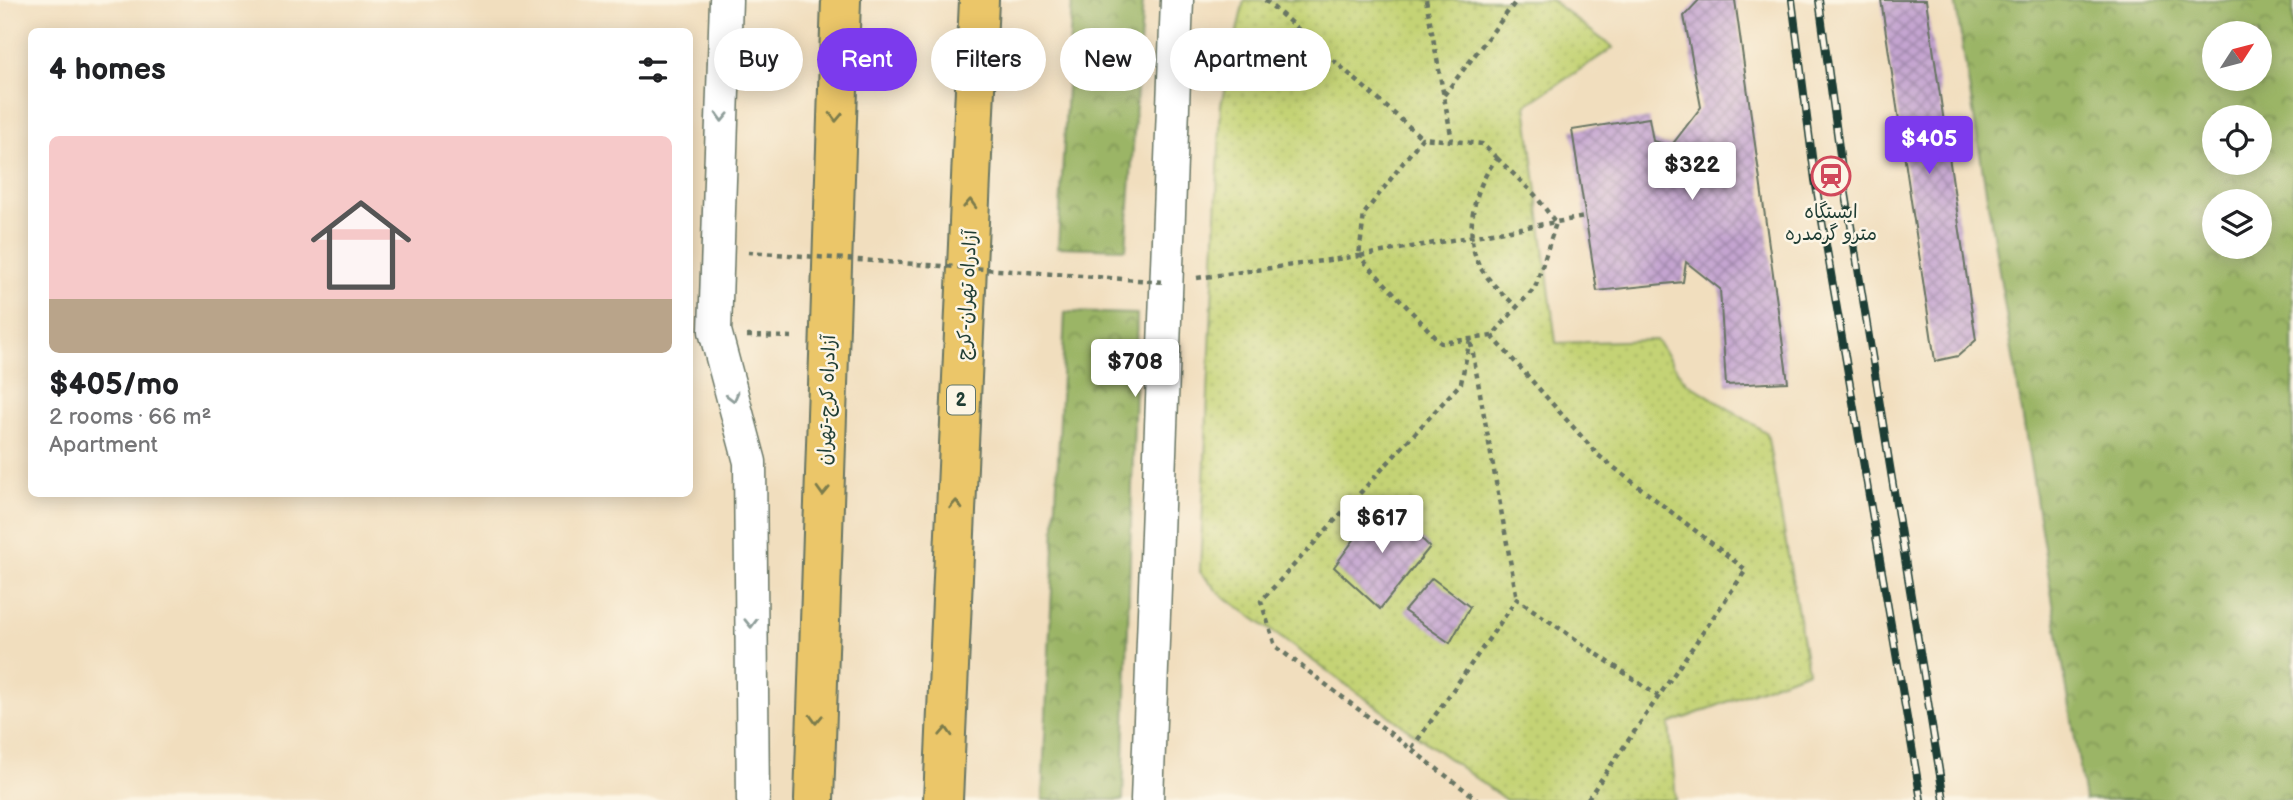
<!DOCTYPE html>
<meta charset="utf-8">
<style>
:root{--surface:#fff;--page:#f2f2f2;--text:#202124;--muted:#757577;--accent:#7c3aed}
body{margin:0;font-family:"Balsamiq Sans","Playpen Sans Arabic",sans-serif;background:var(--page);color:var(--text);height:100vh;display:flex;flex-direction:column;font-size:26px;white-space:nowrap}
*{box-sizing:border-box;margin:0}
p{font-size:23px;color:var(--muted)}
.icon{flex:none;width:38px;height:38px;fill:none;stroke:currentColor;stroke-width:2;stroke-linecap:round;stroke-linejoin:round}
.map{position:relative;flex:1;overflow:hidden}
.side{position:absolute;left:28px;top:28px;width:665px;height:469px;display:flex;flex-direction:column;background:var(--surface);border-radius:10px;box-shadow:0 4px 18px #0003}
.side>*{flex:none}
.guide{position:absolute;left:714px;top:28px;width:665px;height:63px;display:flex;gap:14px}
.needle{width:46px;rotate:54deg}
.buttons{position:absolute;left:2202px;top:21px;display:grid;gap:14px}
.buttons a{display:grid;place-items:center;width:70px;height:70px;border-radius:50%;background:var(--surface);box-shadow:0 4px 18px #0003;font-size:35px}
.price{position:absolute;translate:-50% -60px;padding:0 16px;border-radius:7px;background:#fff;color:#222;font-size:23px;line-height:46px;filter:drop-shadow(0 2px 4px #0008)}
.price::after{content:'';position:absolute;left:50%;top:42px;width:21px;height:16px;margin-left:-10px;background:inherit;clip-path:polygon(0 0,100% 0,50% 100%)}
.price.on{background:var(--accent);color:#fff}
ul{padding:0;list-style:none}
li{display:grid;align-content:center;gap:14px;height:371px;padding:0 21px}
li span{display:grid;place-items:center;height:217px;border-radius:10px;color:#555}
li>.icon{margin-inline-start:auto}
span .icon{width:126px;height:126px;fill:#fffc;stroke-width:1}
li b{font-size:30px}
h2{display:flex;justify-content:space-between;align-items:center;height:84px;padding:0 21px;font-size:30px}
.chip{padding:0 24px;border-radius:32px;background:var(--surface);box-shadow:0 4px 18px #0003;font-size:24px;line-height:63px}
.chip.on{background:var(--accent);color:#fff}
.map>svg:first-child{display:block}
.grass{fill:url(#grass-dots);stroke:#728854;stroke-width:2}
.forest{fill:url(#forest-crowns);stroke:#5d794d;stroke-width:2;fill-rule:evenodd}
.building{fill:url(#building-cross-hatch)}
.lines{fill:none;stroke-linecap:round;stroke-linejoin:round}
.minor-casing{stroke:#687564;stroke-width:35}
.highway-casing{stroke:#687564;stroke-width:42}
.path{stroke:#687564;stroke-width:4.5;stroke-dasharray:5 5;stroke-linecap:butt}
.minor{stroke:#fff;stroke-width:32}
.highway{stroke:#ebc669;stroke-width:38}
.rail-casing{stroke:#1f3d34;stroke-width:8}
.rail{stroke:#fcf5e5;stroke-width:5;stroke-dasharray:16;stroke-linecap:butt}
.path-bridge{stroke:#687564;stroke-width:4.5;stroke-dasharray:5 5;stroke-linecap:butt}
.oneway{stroke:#8f9e9a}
.oneway2{stroke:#7b7b4c}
.labels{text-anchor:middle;stroke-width:5;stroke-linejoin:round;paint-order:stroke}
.shield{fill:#fcf5e5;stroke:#617469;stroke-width:2}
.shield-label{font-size:18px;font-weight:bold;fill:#1f3d34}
.poi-label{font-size:19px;fill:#1f3d34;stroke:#fcf5e5}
.street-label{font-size:19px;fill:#1f3d34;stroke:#fcf5e5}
</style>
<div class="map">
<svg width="2293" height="800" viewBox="0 0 2293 800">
<defs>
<pattern id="grass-dots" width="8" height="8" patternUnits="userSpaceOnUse" patternTransform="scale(1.75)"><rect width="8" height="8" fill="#c4d375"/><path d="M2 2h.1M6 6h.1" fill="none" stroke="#a8b666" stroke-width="1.8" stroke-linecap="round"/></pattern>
<pattern id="forest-crowns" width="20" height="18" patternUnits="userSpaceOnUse" patternTransform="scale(1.75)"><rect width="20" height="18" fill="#9bb566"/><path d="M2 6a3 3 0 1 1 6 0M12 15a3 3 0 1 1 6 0" fill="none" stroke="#7e9455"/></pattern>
<pattern id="building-cross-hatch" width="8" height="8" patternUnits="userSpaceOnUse" patternTransform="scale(1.75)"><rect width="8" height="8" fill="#c4a4d0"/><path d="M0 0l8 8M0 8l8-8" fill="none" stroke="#9f87aa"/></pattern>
</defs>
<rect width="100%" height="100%" fill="#fcf5e5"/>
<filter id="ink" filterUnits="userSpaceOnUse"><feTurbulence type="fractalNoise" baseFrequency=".0143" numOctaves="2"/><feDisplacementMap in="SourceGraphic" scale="14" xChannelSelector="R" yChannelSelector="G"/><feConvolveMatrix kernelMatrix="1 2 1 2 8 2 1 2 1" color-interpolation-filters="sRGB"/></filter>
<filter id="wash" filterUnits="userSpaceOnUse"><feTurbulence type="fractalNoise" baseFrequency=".00686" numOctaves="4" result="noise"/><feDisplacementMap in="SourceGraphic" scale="28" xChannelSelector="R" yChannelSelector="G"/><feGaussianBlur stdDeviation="1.57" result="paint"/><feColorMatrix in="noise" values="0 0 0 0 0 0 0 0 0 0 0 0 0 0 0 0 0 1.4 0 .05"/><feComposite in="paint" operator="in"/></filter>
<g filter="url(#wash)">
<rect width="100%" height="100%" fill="#f1debe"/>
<path class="grass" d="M1244 0H1551L1613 48 1526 105 1556 343 1656 340 1685 381 1767 433 1808 671 1669 724 1676 800H1506L1219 593 1200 572 1221 105Z"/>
<path class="forest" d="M1072 0H1143L1126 249 1058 247Z
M1955 0H2293V800H2085ZM2259 33V79H2214V33ZM2259 117V163H2214V117ZM2214 201H2259V247H2214Z
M1065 312 1137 314 1123 800H1042Z"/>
<g id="blocks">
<path class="building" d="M1699 0H1735L1788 382 1726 385 1720 289 1686 262 1683 282 1597 291 1572 130 1649 118 1653 141 1671 146 1701 107 1684 16Z
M1881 0H1926L1976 340 1958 356 1935 361Z
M1383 500 1430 547 1380 609 1334 567Z
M1432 578 1470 607 1450 643 1404 611Z"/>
</g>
</g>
<g filter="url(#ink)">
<use href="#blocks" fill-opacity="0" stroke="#687564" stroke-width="2"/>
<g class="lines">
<defs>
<path id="minor" d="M726 0 715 331 750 462 753 800
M1147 800 1177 0"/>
<path id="highway" d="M814 800 841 0
M943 800 979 0"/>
</defs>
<use href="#minor" class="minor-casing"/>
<use href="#highway" class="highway-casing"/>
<path class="path" d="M1265 0 1422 138
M1426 0 1452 140
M1444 95 1517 0
M1497 158 1482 144 1422 138 1364 214 1359 256 1585 217
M1497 158 1535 195 1556 223 1535 288 1517 307C1504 295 1489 282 1480 267 1462 233 1475 185 1497 158Z
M1197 278 1359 256 1441 343 1492 336 1517 307
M747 336 795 337
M1492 336 1598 455 1746 570 1587 800
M1470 339 1461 383 1261 601 1275 646 1478 800
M1471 343 1517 599
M1412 748 1517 599 1658 696"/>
<use href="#minor" class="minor"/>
<use href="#highway" class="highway"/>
<defs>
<path id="rail" d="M1792 0 1815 180 1921 800
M1819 0 1842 170 1944 800"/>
</defs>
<use href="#rail" class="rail-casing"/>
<use href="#rail" class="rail"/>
<path class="path-bridge" d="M748 252 1165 282"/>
</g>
<defs><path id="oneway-chevron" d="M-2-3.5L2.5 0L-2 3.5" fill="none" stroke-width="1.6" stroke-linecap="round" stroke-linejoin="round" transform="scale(1.75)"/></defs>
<g class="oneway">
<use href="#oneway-chevron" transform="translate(722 117) rotate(92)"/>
<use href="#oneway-chevron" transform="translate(733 397) rotate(75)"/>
<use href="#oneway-chevron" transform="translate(751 623) rotate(89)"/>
</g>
<g class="oneway2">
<use href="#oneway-chevron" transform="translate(836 117) rotate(92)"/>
<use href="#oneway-chevron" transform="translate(970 204) rotate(-87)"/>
<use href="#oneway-chevron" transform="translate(823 491) rotate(92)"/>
<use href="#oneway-chevron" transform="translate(956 505) rotate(-87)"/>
<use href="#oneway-chevron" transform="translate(816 719) rotate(92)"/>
<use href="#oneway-chevron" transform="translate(946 732) rotate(-87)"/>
</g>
</g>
<defs>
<symbol id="station-ring" viewBox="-11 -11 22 22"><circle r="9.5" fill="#fcf5e5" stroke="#d1495b" stroke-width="1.5"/><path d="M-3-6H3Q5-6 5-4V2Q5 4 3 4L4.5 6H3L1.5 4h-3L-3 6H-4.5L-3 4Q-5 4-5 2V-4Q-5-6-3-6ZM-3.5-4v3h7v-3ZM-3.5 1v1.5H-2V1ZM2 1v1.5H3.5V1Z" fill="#d1495b"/></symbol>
</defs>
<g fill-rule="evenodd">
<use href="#station-ring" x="1809" y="154" width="44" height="44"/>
</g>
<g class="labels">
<rect class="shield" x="947" y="385.5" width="28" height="29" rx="5"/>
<g class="shield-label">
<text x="961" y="406">2</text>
</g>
<g class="poi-label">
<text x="1831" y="218">ایستگاه<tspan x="1831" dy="22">مترو گرمدره</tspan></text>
</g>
<g class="street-label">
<text transform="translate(966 295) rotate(-87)" y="7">آزادراه تهران-کرج</text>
<text transform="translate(826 400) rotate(-88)" y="7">آزادراه کرج-تهران</text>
</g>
</g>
</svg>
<div class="buttons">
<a><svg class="needle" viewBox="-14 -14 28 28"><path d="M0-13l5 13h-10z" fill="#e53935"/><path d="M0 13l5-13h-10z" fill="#757577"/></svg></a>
<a><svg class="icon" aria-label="locate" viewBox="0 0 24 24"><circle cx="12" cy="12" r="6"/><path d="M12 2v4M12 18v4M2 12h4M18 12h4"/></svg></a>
<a><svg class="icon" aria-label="layers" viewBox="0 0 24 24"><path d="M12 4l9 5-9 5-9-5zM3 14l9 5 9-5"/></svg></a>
</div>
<b class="price on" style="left:1929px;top:176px">$405</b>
<b class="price" style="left:1692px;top:202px">$322</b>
<b class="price" style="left:1135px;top:399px">$708</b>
<b class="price" style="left:1382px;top:555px">$617</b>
<div class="guide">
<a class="chip">Buy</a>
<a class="chip on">Rent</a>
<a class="chip">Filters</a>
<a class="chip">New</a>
<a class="chip">Apartment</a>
</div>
<section class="side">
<h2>4 homes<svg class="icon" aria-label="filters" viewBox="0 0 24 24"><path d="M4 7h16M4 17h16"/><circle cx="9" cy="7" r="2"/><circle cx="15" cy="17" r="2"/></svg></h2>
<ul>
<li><span style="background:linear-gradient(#f6c9c9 75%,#b9a48a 0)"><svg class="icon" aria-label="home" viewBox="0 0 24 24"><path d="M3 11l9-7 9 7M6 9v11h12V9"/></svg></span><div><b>$405/mo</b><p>2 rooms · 66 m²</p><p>Apartment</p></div></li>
</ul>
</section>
</div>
